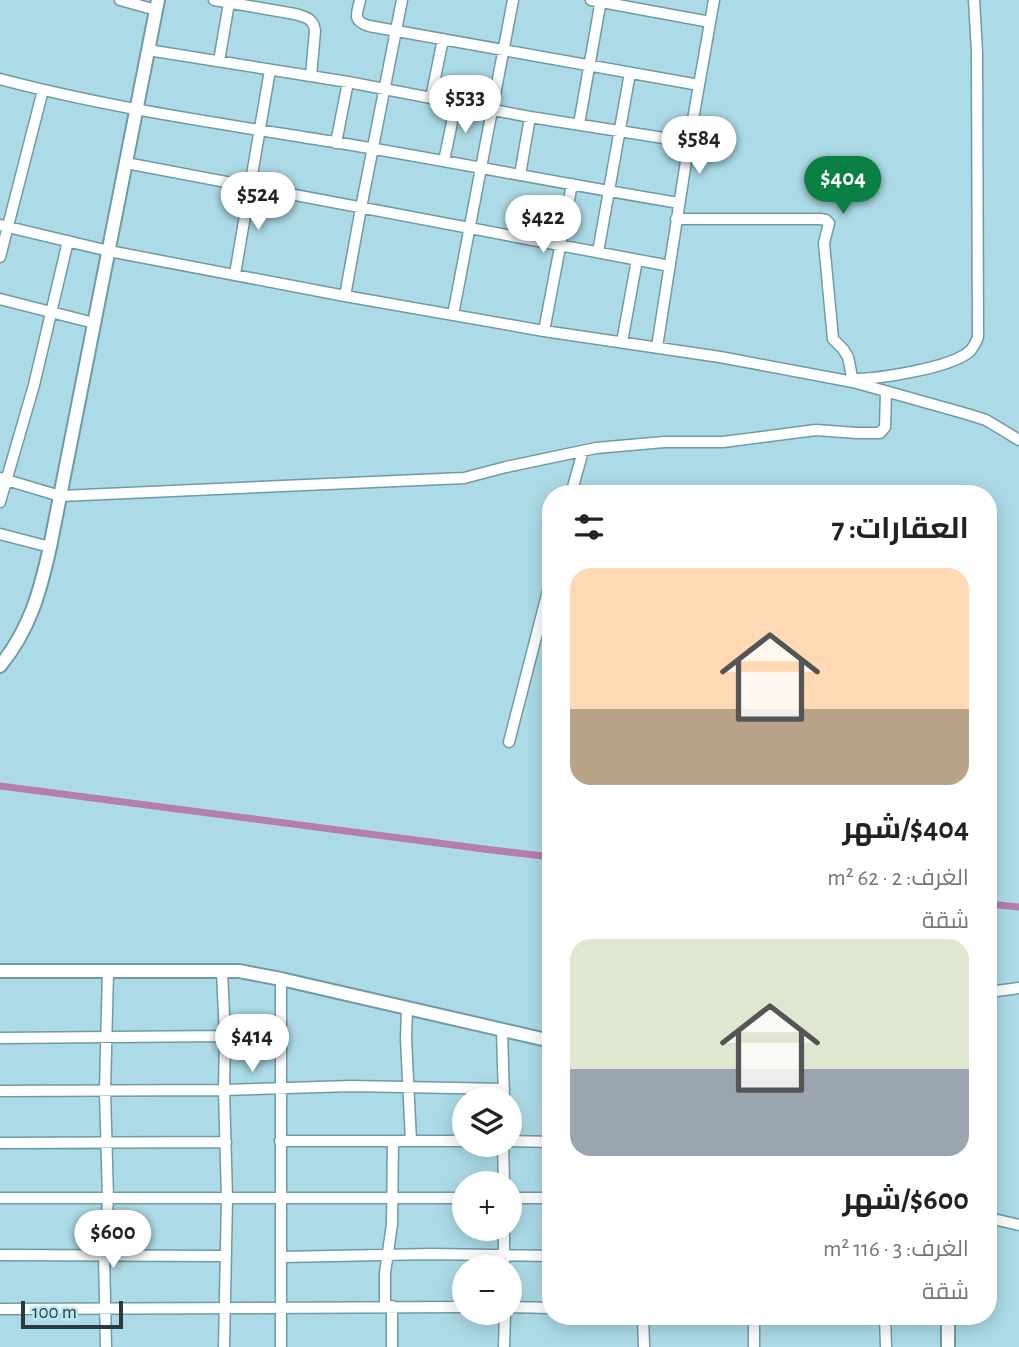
<!DOCTYPE html>
<html lang="ar">
<meta charset="utf-8">
<style>
:root{--surface:#fff;--page:#f6f6f6;--text:#222;--muted:#767676;--accent:#0b8043}
body{margin:0;font-family:"Alegreya Sans",Cairo,sans-serif;background:var(--page);color:var(--text);direction:rtl;height:100vh;display:flex;flex-direction:column;font-size:26px;white-space:nowrap}
*{box-sizing:border-box;margin:0}
p{font-size:23px;color:var(--muted)}
.icon{flex:none;width:38px;height:38px;fill:none;stroke:currentColor;stroke-width:2;stroke-linecap:round;stroke-linejoin:round}
.map{position:relative;flex:1;overflow:hidden;direction:ltr}
.sheet{position:absolute;left:542px;top:485px;width:455px;height:840px;display:flex;flex-direction:column;background:var(--surface);border-radius:28px;box-shadow:0 4px 18px #0003;direction:rtl}
.sheet>*{flex:none}
.controls{position:absolute;left:452px;top:1087px;display:grid;gap:14px}
.controls a{display:grid;place-items:center;width:70px;height:70px;border-radius:50%;background:var(--surface);box-shadow:0 4px 18px #0003;font-size:35px}
.scale{position:absolute;left:21px;bottom:18px;width:102px;box-sizing:border-box;padding-left:7px;border:4px solid #283b40;border-top:0;font-size:19px;line-height:24px;white-space:nowrap;color:#283b40;-webkit-text-stroke:5px #b9e8f4;paint-order:stroke}
.price{position:absolute;translate:-50% -60px;padding:0 16px;border-radius:24px;background:#fff;color:#222;font-size:23px;line-height:46px;filter:drop-shadow(0 2px 4px #0008)}
.price::after{content:'';position:absolute;left:50%;top:42px;width:21px;height:16px;margin-left:-10px;background:inherit;clip-path:polygon(0 0,100% 0,50% 100%)}
.price.active{background:var(--accent);color:#fff}
ul{padding:0;list-style:none}
li{display:grid;align-content:center;gap:14px;height:371px;padding:0 28px}
li span{display:grid;place-items:center;height:217px;border-radius:21px;color:#555}
li>.icon{margin-inline-start:auto}
span .icon{width:126px;height:126px;fill:#fffc;stroke-width:1}
li b{font-size:30px}
h2{display:flex;justify-content:space-between;align-items:center;height:84px;padding:0 28px;font-size:30px}
.map>svg:first-child{display:block}
.lines{fill:none;stroke-linecap:round;stroke-linejoin:round}
.canal{stroke:#b480a9;stroke-width:7}
.minor-casing{stroke:#6e9ba6;stroke-width:13}
.major-casing{stroke:#6e9ba6;stroke-width:16}
.minor{stroke:#fff;stroke-width:10}
.major{stroke:#fff;stroke-width:12}
</style>
<div class="map">
<svg width="1019" height="1347" viewBox="0 0 1019 1347">
<rect width="100%" height="100%" fill="#acdbe7"/>
<g class="lines">
<path class="canal" d="M0 786 484 849 551 857
M989 904 1019 907"/>
<defs>
<path id="minor" d="M120 0 156 10
M214 0 295 14C306 17 314 19 315 31L311 76
M360 0C357 14 352 21 369 26L699 85
M591 0 710 22
M148 50 348 82 530 117 689 142
M219 61 229 3
M0 79C110 108 222 124 334 142 449 161 564 184 679 203
M431 98 443 39
M579 124 601 0
M336 143 348 82
M444 161 456 103
M126 163 670 266
M520 175 530 117
M676 219H820L826 220 829 223 824 243 833 339 843 349 848 357 853 382
M0 225 109 251 345 296 544 331 720 357 853 382 967 414 986 420 1019 440
M598 252 630 73
M0 257 43 90
M235 274 270 70
M345 296 361 208 402 0
M0 299 94 323
M453 315 513 0
M544 331 572 184
M622 342 637 260
M657 347 689 142 714 0
M853 379C878 379 952 368 970 351 974 347 976 342 978 337L977 52 974 0
M0 478 60 496 464 478 506 467 596 448 664 442H723L816 430 857 433H880L885 427 886 392
M571 494 583 451
M0 502 34 385 68 241
M0 534 50 547
M509 742 551 579
M222 971 225 1036 224 1090 227 1198 224 1347
M989 992 1019 988
M407 1008 406 1039 411 1141
M502 1030 504 1099
M0 1038 225 1036
M0 1091 224 1090 352 1086 504 1089
M280 1141H464
M509 1141 551 1142
M0 1143 226 1142
M503 1144 504 1183
M0 1198H464
M509 1198H551
M989 1218 1019 1225
M504 1228V1267
M0 1255 226 1256
M281 1257 431 1254 551 1256
M385 1307V1273L392 1224 393 1141
M509 1307 551 1308
M0 1309 464 1307
M643 1316 644 1347
M754 1316V1347
M885 1316 886 1347
M106 1347 104 1255 108 1199 105 1091 108 971
M281 1347V979
M392 1347V1306
M504 1347 505 1312"/>
<path id="major" d="M0 666C30 629 40 592 50 547L158 0
M0 971H239L281 979 551 1041
M948 1316V1347"/>
</defs>
<use href="#minor" class="minor-casing"/>
<use href="#major" class="major-casing"/>
<use href="#minor" class="minor"/>
<use href="#major" class="major"/>
</g>
</svg>
<div class="controls">
<a><svg class="icon" aria-label="layers" viewBox="0 0 24 24"><path d="M12 4l9 5-9 5-9-5zM3 14l9 5 9-5"/></svg></a>
<a>+</a>
<a>−</a>
</div>
<div class="scale">100 m</div>
<b class="price" style="left:465px;top:135px">$533</b>
<b class="price" style="left:699px;top:176px">$584</b>
<b class="price active" style="left:843px;top:216px">$404</b>
<b class="price" style="left:258px;top:232px">$524</b>
<b class="price" style="left:543px;top:255px">$422</b>
<b class="price" style="left:252px;top:1074px">$414</b>
<b class="price" style="left:113px;top:1270px">$600</b>
<section class="sheet">
<h2>العقارات: 7<svg class="icon" aria-label="filters" viewBox="0 0 24 24"><path d="M4 7h16M4 17h16"/><circle cx="9" cy="7" r="2"/><circle cx="15" cy="17" r="2"/></svg></h2>
<ul>
<li><span style="background:linear-gradient(#ffd9b3 65%,#b9a48a 0)"><svg class="icon" aria-label="home" viewBox="0 0 24 24"><path d="M3 11l9-7 9 7M6 9v11h12V9"/></svg></span><div><b>$404/شهر</b><p>الغرف: 2 · 62 m²</p><p>شقة</p></div></li>
<li><span style="background:linear-gradient(#dfe7d0 60%,#9aa5b1 0)"><svg class="icon" aria-label="home" viewBox="0 0 24 24"><path d="M3 11l9-7 9 7M6 9v11h12V9"/></svg></span><div><b>$600/شهر</b><p>الغرف: 3 · 116 m²</p><p>شقة</p></div></li>
</ul>
</section>
</div>
